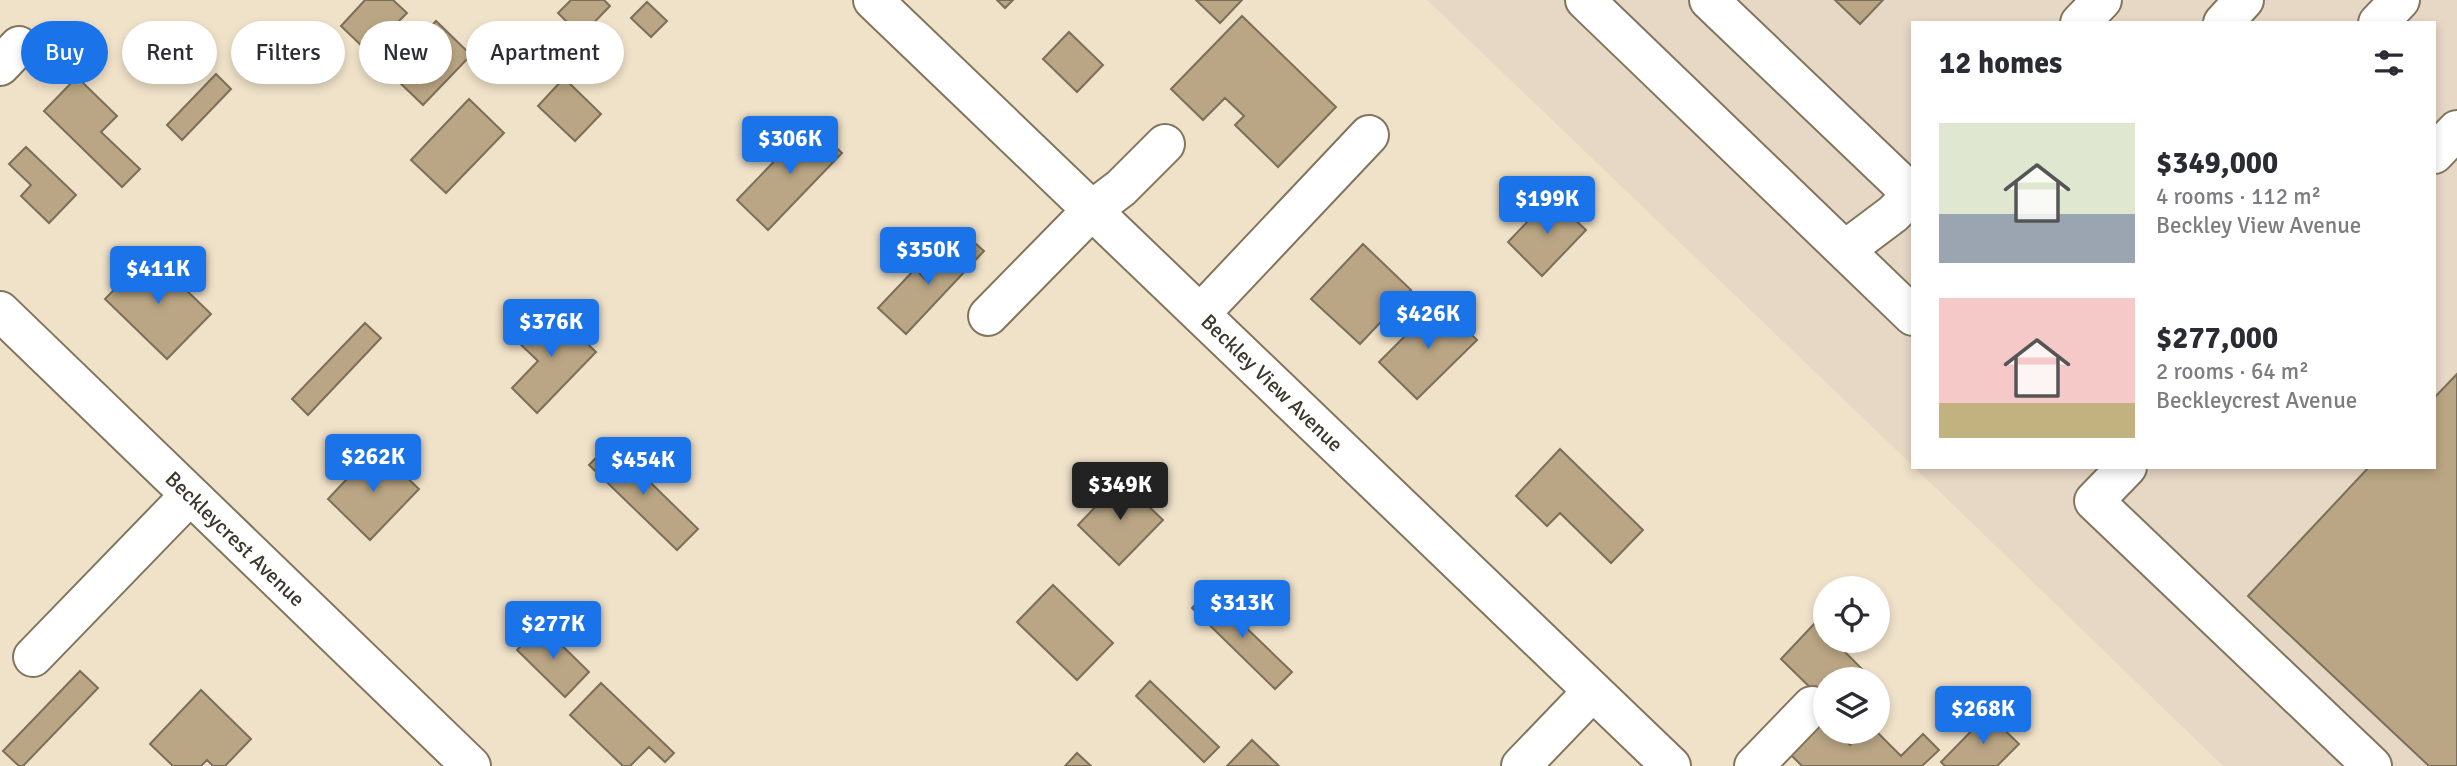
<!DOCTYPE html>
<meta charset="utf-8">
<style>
:root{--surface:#fff;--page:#f7f7f7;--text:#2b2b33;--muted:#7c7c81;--accent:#1a73e8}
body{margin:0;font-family:Signika,sans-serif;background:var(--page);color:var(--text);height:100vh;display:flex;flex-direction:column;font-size:26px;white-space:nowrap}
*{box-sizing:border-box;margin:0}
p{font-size:23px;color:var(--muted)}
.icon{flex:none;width:38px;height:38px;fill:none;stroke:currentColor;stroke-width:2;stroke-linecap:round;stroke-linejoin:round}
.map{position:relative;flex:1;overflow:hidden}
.panel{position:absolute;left:1911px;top:21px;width:525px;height:448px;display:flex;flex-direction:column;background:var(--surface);border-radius:0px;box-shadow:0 4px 10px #0003}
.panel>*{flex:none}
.top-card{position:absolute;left:21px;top:21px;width:665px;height:63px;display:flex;gap:14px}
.buttons{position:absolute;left:1813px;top:576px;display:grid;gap:14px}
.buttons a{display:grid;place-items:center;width:77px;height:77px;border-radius:50%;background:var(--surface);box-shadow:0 4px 10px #0003;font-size:35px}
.price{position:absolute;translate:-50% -60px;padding:0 16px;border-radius:7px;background:var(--accent);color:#fff;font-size:23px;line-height:46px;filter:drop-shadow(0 2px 4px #0008)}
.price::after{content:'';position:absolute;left:50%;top:42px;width:21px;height:16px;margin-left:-10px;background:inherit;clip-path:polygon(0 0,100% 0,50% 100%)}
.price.selected{background:#222;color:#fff}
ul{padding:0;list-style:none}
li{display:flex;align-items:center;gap:21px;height:175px;padding:0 28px}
li span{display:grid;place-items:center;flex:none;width:196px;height:140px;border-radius:0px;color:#555}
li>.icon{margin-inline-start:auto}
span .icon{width:84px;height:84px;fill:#fffc;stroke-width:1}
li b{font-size:30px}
h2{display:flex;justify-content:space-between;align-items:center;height:84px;padding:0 28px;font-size:30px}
.chip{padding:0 24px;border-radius:32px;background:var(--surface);box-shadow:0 4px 10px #0003;font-size:24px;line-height:63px}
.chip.selected{background:var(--accent);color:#fff}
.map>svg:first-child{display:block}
.industrial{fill:#e7d7c5}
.building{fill:#baa684;stroke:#7b6f59;stroke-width:2}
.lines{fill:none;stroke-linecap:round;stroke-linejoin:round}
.minor-casing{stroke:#81755e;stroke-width:42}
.minor{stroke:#fff;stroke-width:38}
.labels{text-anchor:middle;stroke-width:7;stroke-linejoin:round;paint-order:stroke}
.street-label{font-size:21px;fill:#3c372d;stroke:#fff}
</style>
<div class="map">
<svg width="2457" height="766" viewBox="0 0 2457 766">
<rect width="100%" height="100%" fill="#f0e2c9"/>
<path class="industrial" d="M1427 0H2457V766H2223L1914 467H2434V23H1913V466Z"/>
<path class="building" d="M365 0H393L407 13 394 26 413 45 436 21 471 55 423 105 341 26Z
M571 0H604L610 6 581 36 558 13Z
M997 0H1013L1005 8Z
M1196 0H1242L1220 23Z
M1835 0H1883L1860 24Z
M647 2 667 21 651 37 631 18Z
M1242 16 1336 107 1278 167 1235 125 1244 116 1225 98 1203 120 1171 89Z
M1069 32 1103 65 1077 92 1043 59Z
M216 74 231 89 182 140 167 125Z
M77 77 117 116 101 132 140 169 122 187 44 111Z
M564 78 601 114 575 141 538 106Z
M469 99 504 133 446 193 411 160Z
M811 123 842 153 768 230 737 200Z
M26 147 76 195 49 223 21 196 31 185 9 164Z
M1551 197 1586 230 1542 276 1508 242Z
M967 236 984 251 906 334 878 308 915 269 926 280Z
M1363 244 1411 290 1360 344 1311 299Z
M149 254 211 314 167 359 105 299Z
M1439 302 1477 340 1417 399 1379 362Z
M550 308 596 352 537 413 512 388 538 361 518 342Z
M365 323 381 338 308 415 292 399Z
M2457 374V766H2429L2248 596 2369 467H2434V398Z
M610 443 698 529 677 550 589 465Z
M376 448 419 489 370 540 328 499Z
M1560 449 1643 530 1611 563 1560 513 1547 526 1516 496Z
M1121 480 1163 520 1119 565 1078 525Z
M1053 585 1113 643 1077 680 1017 622Z
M1208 591 1292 672 1275 689 1192 608Z
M1815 623 1825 633V640H1833L1863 670 1855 679H1825V702L1781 659Z
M541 625 589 672 565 697 517 650Z
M80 671 98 688 23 766H19L3 751Z
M1150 681 1219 747 1204 762 1136 696Z
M601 683 674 753 665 762 649 747 630 766H623L570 715Z
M201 690 251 739 225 766H213L207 760 201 766H173L150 744Z
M1988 714 2019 744 1997 766H1945L1941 762Z
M1825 719V732H1838L1850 745 1864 732H1877L1901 756 1923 734 1939 750 1922 766H1802L1785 749Z
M1252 740 1279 766H1227Z
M1077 753 1091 766H1065Z"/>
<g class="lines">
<defs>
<path id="minor" d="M873 0 1671 766
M1585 0 1913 316
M1709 0 1913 195
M2080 23 2102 0
M2223 23 2244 0
M2378 23 2400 0
M0 66 19 46
M2434 154 2457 130
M1845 250 1893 214 1913 194
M0 311 471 766
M1200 314 1369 135
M988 316 1092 210 1121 188 1165 144
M2127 467 2094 501 2372 766
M33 657 190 495
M1521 766 1593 691
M1754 766 1812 706"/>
</defs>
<use href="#minor" class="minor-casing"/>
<use href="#minor" class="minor"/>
</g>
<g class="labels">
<g class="street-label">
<text transform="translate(1272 383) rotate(44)" y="7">Beckley View Avenue</text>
<text transform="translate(235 539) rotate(44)" y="7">Beckleycrest Avenue</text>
</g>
</g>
</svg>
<div class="buttons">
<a><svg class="icon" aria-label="locate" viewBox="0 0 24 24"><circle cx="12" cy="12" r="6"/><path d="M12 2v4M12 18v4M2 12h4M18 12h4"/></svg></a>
<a><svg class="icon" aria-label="layers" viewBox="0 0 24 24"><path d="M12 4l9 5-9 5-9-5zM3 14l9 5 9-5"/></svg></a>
</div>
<b class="price" style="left:790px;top:176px">$306K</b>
<b class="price" style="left:1547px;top:236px">$199K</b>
<b class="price" style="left:928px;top:287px">$350K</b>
<b class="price" style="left:158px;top:306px">$411K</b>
<b class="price" style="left:1428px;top:351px">$426K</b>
<b class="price" style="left:551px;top:359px">$376K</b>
<b class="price" style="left:373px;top:494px">$262K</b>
<b class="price" style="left:643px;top:497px">$454K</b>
<b class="price selected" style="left:1120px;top:522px">$349K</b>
<b class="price" style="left:1242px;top:640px">$313K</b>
<b class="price" style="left:553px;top:661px">$277K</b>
<b class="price" style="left:1983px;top:746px">$268K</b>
<div class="top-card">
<a class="chip selected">Buy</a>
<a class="chip">Rent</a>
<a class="chip">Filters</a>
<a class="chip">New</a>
<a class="chip">Apartment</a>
</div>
<section class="panel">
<h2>12 homes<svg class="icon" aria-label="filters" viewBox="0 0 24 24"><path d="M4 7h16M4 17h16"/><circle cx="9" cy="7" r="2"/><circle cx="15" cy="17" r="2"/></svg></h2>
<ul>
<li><span style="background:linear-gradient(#dfe7d0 65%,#9aa5b1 0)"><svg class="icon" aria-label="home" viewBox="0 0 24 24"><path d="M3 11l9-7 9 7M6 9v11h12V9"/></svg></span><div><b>$349,000</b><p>4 rooms · 112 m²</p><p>Beckley View Avenue</p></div></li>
<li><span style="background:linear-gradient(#f6c9c9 75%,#c2b280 0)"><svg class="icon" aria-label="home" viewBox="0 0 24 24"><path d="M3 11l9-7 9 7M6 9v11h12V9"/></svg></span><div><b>$277,000</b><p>2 rooms · 64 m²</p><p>Beckleycrest Avenue</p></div></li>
</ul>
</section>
</div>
